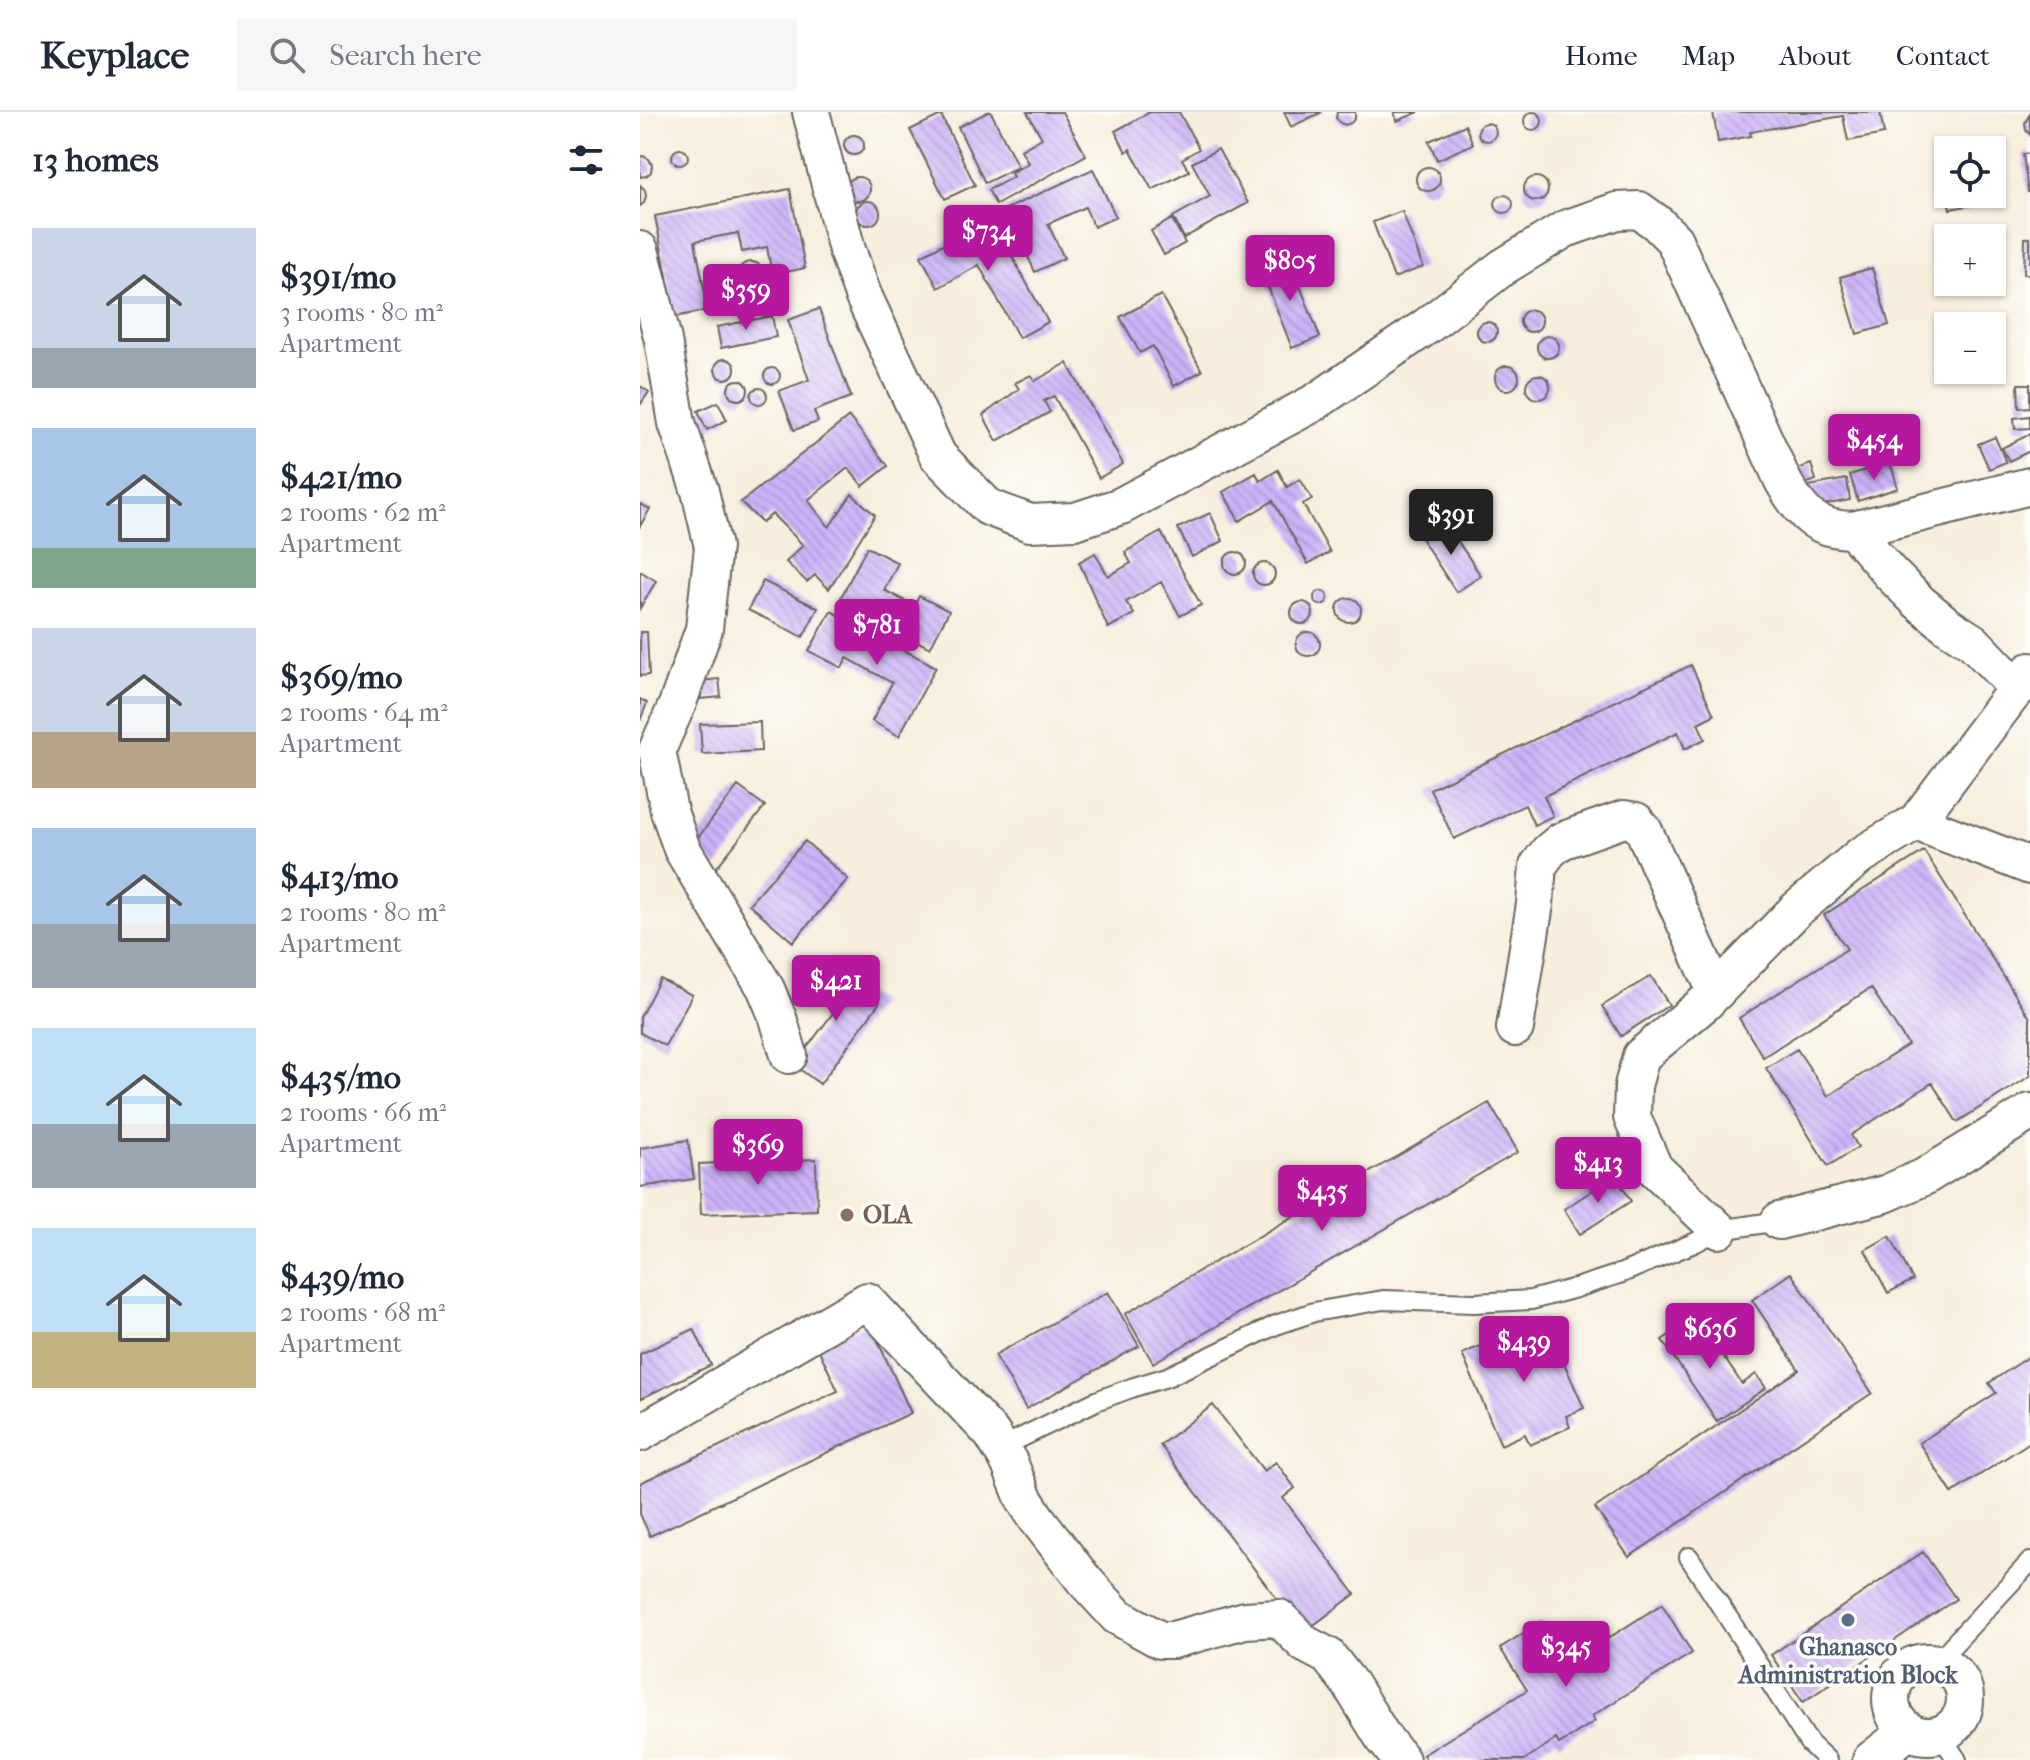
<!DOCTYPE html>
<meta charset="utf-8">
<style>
:root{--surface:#fff;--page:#f6f6f7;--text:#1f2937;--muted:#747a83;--line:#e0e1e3;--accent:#b5179e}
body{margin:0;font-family:"IM FELL French Canon",serif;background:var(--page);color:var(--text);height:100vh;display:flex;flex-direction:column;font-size:30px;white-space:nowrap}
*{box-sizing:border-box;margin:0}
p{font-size:26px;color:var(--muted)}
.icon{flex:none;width:44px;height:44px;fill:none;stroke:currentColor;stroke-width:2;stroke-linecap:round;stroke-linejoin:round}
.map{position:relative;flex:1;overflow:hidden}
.drawer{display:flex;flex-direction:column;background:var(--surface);width:640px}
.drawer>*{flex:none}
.buttons{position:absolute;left:1294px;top:24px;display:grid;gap:16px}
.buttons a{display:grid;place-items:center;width:72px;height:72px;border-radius:0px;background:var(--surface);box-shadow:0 2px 6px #0004;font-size:40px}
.price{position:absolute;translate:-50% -68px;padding:0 18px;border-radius:8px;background:var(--accent);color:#fff;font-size:26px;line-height:52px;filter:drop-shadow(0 2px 4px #0008)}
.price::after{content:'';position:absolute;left:50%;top:48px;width:24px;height:18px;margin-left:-12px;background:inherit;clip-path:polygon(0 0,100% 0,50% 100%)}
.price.on{background:#222;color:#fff}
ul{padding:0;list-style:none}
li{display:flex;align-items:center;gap:24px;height:200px;padding:0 32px}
li span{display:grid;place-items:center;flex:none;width:224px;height:160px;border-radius:0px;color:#555}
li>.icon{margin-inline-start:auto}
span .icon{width:96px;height:96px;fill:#fffc;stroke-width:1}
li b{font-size:34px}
h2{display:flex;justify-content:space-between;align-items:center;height:96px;padding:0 32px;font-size:34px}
header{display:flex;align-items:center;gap:48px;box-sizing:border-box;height:112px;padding:0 40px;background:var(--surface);border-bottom:2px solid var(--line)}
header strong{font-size:38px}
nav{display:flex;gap:44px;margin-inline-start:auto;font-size:28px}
.search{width:560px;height:72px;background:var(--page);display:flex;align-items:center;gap:20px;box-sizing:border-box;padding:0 28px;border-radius:0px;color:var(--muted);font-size:30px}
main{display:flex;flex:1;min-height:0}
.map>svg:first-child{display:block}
.building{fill:url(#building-back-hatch)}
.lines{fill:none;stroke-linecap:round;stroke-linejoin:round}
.service-casing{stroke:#696660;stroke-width:22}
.minor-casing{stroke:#696660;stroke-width:40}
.service{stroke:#fff;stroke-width:18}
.minor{stroke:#fff;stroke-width:36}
.education-dot{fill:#8d6e63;stroke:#fdfcf7;stroke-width:3}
.service-dot{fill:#5c6f8a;stroke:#fdfcf7;stroke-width:3}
.labels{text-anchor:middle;stroke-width:7;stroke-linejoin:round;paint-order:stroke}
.education-label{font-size:24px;font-weight:bold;fill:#785e54;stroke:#fdfcf7;text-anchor:start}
.service-label{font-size:24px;font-weight:bold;fill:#4e5e75;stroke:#fdfcf7}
</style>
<header>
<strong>Keyplace</strong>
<div class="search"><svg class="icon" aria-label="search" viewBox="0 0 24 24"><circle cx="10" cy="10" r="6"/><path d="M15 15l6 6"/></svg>Search here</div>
<nav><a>Home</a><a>Map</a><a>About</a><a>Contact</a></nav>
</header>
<main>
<section class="drawer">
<h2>13 homes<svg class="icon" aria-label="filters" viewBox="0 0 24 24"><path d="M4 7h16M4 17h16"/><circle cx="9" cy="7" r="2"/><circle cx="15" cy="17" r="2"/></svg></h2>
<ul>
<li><span style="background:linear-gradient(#c9d6e8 75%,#9aa5b1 0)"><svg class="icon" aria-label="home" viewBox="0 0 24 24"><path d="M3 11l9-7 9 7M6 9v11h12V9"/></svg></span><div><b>$391/mo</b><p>3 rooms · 80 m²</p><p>Apartment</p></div></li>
<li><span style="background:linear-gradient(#a9c7e8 75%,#7fa58c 0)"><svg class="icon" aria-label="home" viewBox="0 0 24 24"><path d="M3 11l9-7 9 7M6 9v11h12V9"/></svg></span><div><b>$421/mo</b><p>2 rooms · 62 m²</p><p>Apartment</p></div></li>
<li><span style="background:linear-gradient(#c9d6e8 65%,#b9a48a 0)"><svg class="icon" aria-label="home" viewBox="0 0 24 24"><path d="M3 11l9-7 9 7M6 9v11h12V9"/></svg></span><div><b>$369/mo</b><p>2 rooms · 64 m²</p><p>Apartment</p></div></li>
<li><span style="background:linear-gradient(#a9c7e8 60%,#9aa5b1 0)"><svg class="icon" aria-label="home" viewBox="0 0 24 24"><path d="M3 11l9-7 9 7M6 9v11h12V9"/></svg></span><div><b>$413/mo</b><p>2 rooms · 80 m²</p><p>Apartment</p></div></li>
<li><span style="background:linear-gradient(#bfe0f5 60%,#9aa5b1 0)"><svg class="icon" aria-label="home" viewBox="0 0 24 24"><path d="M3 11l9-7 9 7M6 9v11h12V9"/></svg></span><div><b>$435/mo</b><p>2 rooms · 66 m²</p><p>Apartment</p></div></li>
<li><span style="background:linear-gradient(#bfe0f5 65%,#c2b280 0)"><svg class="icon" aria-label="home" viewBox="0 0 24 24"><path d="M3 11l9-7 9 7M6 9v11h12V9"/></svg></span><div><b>$439/mo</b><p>2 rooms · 68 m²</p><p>Apartment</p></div></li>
</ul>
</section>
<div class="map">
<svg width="1390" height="1648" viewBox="0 0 1390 1648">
<defs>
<pattern id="building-back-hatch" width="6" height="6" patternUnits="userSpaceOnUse" patternTransform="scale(2)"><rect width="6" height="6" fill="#cdb3f8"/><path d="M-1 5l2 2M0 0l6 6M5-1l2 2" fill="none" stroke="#af99d4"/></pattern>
</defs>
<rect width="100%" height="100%" fill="#fdfcf7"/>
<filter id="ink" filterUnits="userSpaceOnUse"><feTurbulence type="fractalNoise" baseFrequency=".0125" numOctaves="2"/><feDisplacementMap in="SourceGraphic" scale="16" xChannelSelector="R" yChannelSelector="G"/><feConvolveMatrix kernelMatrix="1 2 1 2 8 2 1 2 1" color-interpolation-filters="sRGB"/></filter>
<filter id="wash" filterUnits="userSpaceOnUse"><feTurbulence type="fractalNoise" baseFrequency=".006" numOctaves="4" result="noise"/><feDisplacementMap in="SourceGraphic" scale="32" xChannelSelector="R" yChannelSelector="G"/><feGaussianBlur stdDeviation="1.8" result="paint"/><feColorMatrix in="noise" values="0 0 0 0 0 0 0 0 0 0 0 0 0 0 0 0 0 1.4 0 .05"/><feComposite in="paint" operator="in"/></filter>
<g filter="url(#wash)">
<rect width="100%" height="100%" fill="#f7eedd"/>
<g id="blocks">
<path class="building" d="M348 0H351L378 55 345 71 318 15Z
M387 0H422L446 43 356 93 348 78 373 65 371 61 388 51 381 38 402 26Z
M510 0H539L559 37 542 47 549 59 512 78 490 37 486 40 475 19Z
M644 0H682L651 15Z
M697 0H715V6L711 11 705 13 700 11 696 6Z
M754 0H779L757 9Z
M1073 0H1240L1244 22 1208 29 1203 4 1110 20 1111 24 1078 30Z
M884 9a9 9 0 1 1 18 0a9 9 0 1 1-18 0Z
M1390 2V23L1386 18 1385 11Z
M301 3 335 73 305 87 270 18Z
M838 20a9 9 0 1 1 18 0a9 9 0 1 1-18 0Z
M825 13 833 32 797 48 789 29Z
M204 33a10 10 0 1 1 20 0a10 10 0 1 1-20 0Z
M32 45a8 8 0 1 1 16 0a8 8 0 1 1-16 0Z
M578 37 608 91 544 126 533 105 570 84 552 51Z
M1390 41V80H1388L1383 42Z
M3 44 9 47 12 53 11 60 6 64 0 65V45Z
M776 67a12 12 0 1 1 24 0a12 12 0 1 1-24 0Z
M453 57 476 105 454 115 445 95 408 112 424 146 395 160 366 97Z
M206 77a12 12 0 1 1 24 0a12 12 0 1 1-24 0Z
M884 77a12 12 0 1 1 24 0a12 12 0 1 1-24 0Z
M0 73 5 78 6 84 4 91 0 94Z
M150 77 165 156 132 163 127 135 102 140 98 121 55 129 68 198 35 205 15 104Z
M1307 82H1337L1339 92 1310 97Z
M855 92a9 9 0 1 1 18 0a9 9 0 1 1-18 0Z
M216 101a12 12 0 1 1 24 0a12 12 0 1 1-24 0Z
M762 99 783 155 754 166 733 110Z
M351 106 408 210 379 226 339 153 298 176 281 144Z
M532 107 545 131 524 143 511 119Z
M1385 126H1390V163L1384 162Z
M649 146 680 225 652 236 621 157Z
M97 164a14 14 0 1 1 28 0a14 14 0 1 1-28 0Z
M1232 156 1249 213 1217 222 1200 165Z
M521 183 562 259 534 274 513 234 500 241 480 205Z
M179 197 211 285 174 299 178 310 154 318 139 279 169 268 148 208Z
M880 209a11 11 0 1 1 22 0a11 11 0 1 1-22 0Z
M132 204 136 225 81 236 77 215Z
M837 220a10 10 0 1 1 20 0a10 10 0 1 1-20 0Z
M897 235a11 11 0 1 1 22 0a11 11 0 1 1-22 0Z
M75 257a10 10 0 1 1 20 0a10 10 0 1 1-20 0Z
M427 251 483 352 459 366 414 284 404 289 410 300 357 329 343 303 379 277 375 271 391 263 395 269Z
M855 266a12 12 0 1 1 24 0a12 12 0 1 1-24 0Z
M124 264a8 8 0 1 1 16 0a8 8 0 1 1-16 0Z
M886 275a12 12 0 1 1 24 0a12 12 0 1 1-24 0Z
M88 278a10 10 0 1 1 20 0a10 10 0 1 1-20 0Z
M1378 272H1390V295L1379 296Z
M0 274 9 280 0 293Z
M111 284a8 8 0 1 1 16 0a8 8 0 1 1-16 0Z
M78 290 87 308 67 318 58 299Z
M1390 304V316L1375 317 1374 306Z
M209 305 248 354 223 374 208 356 168 388 189 415 212 382 235 403 189 477 175 463 167 470 146 450 163 433 132 402 122 411 101 390Z
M1390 322V339L1369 349 1362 336Z
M1355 325 1366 350 1349 357 1338 332Z
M1250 350 1258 376 1218 389 1210 363Z
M1171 352 1176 368 1152 377 1146 361Z
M638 358 647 375 660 367 672 387 663 392 690 440 668 452 633 389 599 409 583 380 616 361 620 369Z
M1207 367 1210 388 1172 395 1169 374Z
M0 392 10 397 0 414Z
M570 401 583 429 552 445 538 416Z
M805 410 841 464 816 480 781 426Z
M521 420 561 493 540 504 521 470 486 490 494 502 468 516 439 450 455 441 468 464 491 451 485 440Z
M227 435 258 451 244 478 274 494 279 484 309 499 290 536 199 489Z
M584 451a11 11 0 1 1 22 0a11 11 0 1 1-22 0Z
M613 462a11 11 0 1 1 22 0a11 11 0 1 1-22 0Z
M0 459 16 469 0 496Z
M123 469 178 496 163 525 108 498Z
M674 486a7 7 0 1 1 14 0a7 7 0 1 1-14 0Z
M697 498a12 12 0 1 1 24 0a12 12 0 1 1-24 0Z
M651 501a11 11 0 1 1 22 0a11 11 0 1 1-22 0Z
M191 499 296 555 259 624 232 609 252 571 207 546 202 556 169 539Z
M656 532a12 12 0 1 1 24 0a12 12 0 1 1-24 0Z
M0 520H7L9 563 0 564Z
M1051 553 1074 603 1058 611 1065 627 1045 637 1038 620 904 684 913 704 894 713 885 693 814 727 790 677Z
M79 567 81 585 61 587 60 569Z
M0 587 7 591 0 609Z
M120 610 121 639 62 642 60 612Z
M98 674 125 694 76 756 50 736Z
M165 729 208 767 153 830 109 792Z
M1284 739 1390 906V964L1317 1010 1292 971 1211 1023 1218 1035 1188 1054 1126 956 1157 937 1188 984 1268 933 1231 876 1123 945 1099 906 1207 837 1184 803Z
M190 854 240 890 180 972 154 953 196 897 171 879Z
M1011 864 1029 893 981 924 962 894Z
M20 867 52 883 25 934 0 921V905Z
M849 991 878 1040 513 1251 485 1202Z
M48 1028 54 1067 0 1075V1036Z
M176 1047 177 1098 61 1102 59 1052Z
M975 1064 991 1089 940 1122 924 1097Z
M1250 1124 1273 1168 1248 1181 1225 1138Z
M1151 1161 1232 1281 989 1445 955 1396 1159 1258 1112 1188Z
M468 1180 499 1234 386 1297 355 1243Z
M904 1206 944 1296 926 1304 930 1315 890 1333 885 1322 861 1333 822 1242Z
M1053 1207 1074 1238 1077 1235 1102 1272 1116 1262 1126 1276 1077 1309 1022 1228Z
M229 1210 271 1301 10 1424 0 1402V1371L198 1279 177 1234Z
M54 1217 71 1253 0 1287V1242Z
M1390 1244V1330L1312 1381 1279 1331 1356 1281 1349 1271Z
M573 1293 624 1359 636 1350 655 1376 643 1386 715 1482 663 1521 520 1333Z
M1283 1440 1316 1487 1163 1590 1131 1543Z
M1022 1492 1052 1541 952 1604 955 1609 919 1632 916 1627 884 1648H787L783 1643 887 1578 860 1536 901 1510 928 1552Z"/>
</g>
</g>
<g filter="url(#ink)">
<use href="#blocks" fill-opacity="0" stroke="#696660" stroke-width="2"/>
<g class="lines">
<defs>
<path id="service" d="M360 1336 456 1289 494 1275 527 1265 636 1213 674 1200 743 1188 834 1191 891 1188 936 1176 982 1161 1054 1131 1079 1118 1139 1109
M1049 1445 1169 1631 1187 1648
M1296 1551 1390 1450
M1300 1622 1317 1648"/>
<path id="minor" d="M171 0 207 138 223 183 298 344 348 395 390 411 435 409 481 394 674 291 787 214 863 155 925 117 977 99 999 98 1017 111 1034 128 1143 369C1161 401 1175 418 1213 418L1390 374
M0 138 23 228 37 311 60 379 73 435 64 517 37 593 17 638 29 699 42 737 126 877 138 906 149 943
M1213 418 1250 461 1279 490 1308 514 1333 530 1378 577
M1276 710 1390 754
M875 916 895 792 898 754 909 739 921 729 984 707 996 709 1004 719 1076 880
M1139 1109 1245 1082 1284 1065 1390 1000
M1079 1118 1014 1056 992 1005 993 974 1001 944 1065 891 1156 798 1220 744 1276 710 1390 559
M0 1321 227 1189 352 1322 369 1350 384 1387 397 1407 444 1468 477 1504 520 1528H533L605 1508 639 1506 665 1532 688 1544 710 1572 742 1624 761 1648
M1251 1587a37 37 0 1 1 74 0a37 37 0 1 1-74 0Z
M1231 1648 1268 1619"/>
</defs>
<use href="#service" class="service-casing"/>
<use href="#minor" class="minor-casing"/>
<use href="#service" class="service"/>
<use href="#minor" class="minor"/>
</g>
</g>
<circle class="education-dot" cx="207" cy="1103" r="8"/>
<circle class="service-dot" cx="1208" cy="1508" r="8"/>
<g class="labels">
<g class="education-label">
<text x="223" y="1111">OLA</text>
</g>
<g class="service-label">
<text x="1208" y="1543">Ghanasco<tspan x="1208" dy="28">Administration Block</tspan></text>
</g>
</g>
</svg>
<div class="buttons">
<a><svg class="icon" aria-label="locate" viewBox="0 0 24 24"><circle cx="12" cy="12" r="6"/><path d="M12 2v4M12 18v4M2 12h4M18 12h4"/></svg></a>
<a>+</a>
<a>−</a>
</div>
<b class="price" style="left:348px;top:161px">$734</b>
<b class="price" style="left:650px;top:191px">$805</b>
<b class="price" style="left:106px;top:220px">$359</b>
<b class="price" style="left:1234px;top:370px">$454</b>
<b class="price on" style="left:811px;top:445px">$391</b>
<b class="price" style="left:237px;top:555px">$781</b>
<b class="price" style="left:196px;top:911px">$421</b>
<b class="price" style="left:118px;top:1075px">$369</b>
<b class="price" style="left:958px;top:1093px">$413</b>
<b class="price" style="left:682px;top:1121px">$435</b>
<b class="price" style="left:1070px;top:1259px">$636</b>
<b class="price" style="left:884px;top:1272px">$439</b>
<b class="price" style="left:926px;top:1577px">$345</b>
</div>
</main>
